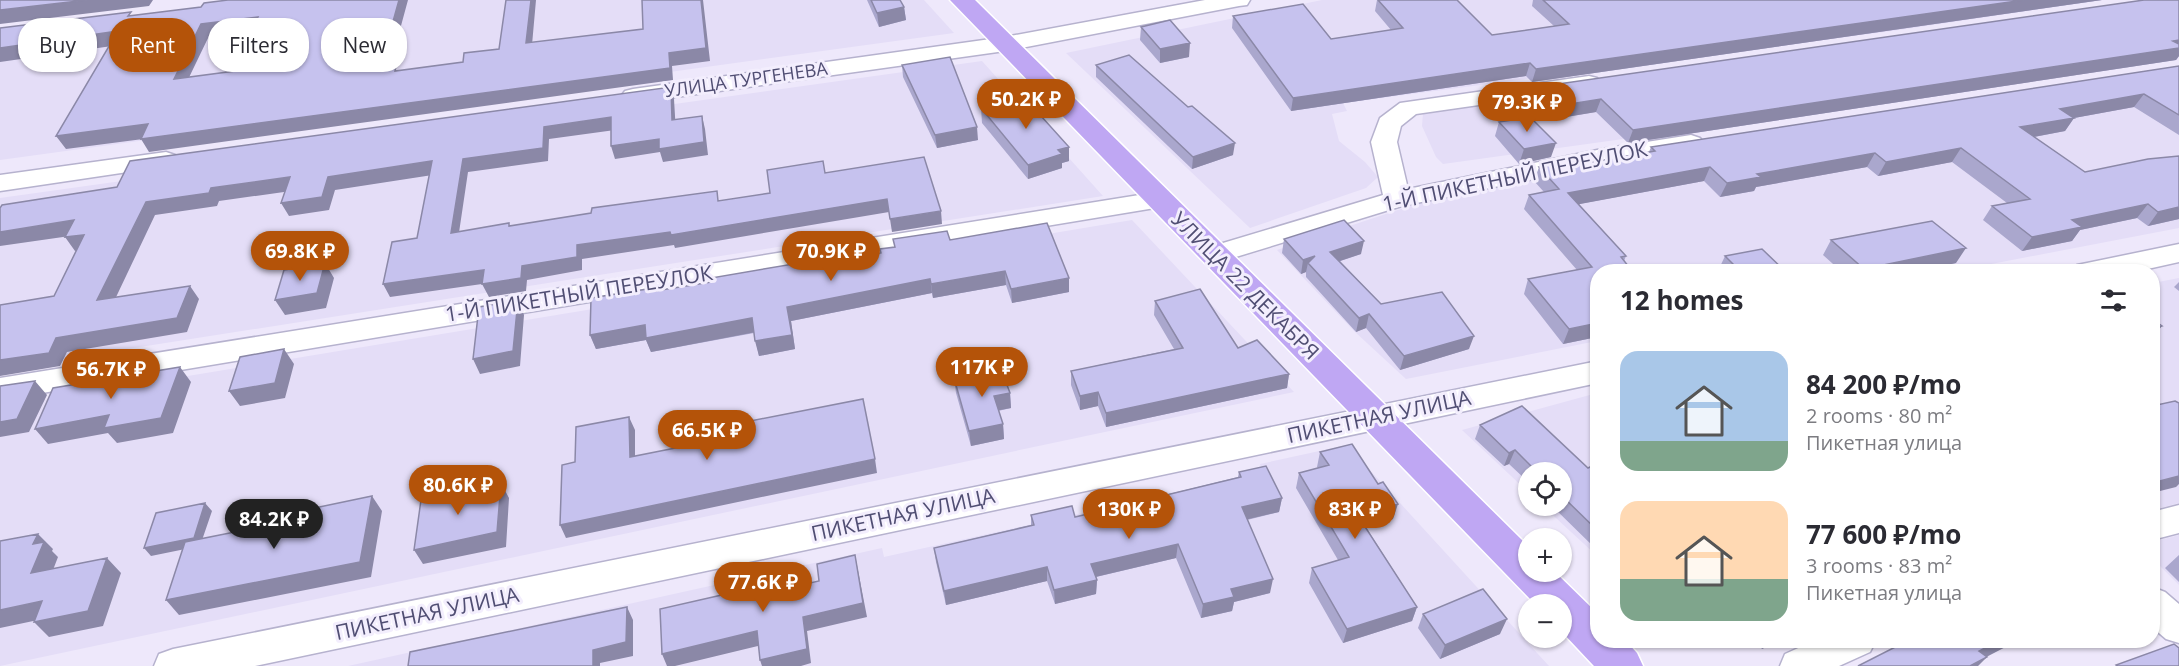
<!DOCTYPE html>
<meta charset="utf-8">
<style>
:root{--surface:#fff;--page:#f2f2f3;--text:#2b2b33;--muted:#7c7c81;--accent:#b45309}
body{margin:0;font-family:"Open Sans",sans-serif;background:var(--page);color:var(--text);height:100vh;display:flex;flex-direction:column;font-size:22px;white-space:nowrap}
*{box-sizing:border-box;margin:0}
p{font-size:20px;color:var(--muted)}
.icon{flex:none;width:33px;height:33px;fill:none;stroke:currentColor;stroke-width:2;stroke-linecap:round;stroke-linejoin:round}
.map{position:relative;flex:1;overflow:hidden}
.side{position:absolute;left:1590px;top:264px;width:570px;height:384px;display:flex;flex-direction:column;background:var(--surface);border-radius:24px;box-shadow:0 2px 4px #0004}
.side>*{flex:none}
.hud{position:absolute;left:18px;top:18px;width:570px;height:54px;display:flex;gap:12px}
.fabs{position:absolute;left:1518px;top:462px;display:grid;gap:12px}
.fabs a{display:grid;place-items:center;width:54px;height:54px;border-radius:50%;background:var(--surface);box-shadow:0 2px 4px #0004;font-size:30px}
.price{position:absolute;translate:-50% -51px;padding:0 14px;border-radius:21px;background:var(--accent);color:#fff;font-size:20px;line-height:39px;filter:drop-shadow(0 2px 3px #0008)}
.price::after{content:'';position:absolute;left:50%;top:36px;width:18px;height:14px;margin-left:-9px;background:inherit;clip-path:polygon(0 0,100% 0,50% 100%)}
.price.active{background:#222;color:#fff}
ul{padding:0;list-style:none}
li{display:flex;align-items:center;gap:18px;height:150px;padding:0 30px}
li span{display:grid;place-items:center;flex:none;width:168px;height:120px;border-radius:18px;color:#555}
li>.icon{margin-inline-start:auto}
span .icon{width:72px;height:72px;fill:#fffc;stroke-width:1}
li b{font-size:26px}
h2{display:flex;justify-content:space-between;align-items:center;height:72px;padding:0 30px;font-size:26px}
.pill{padding:0 21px;border-radius:24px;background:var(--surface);box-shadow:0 2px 4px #0004;font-size:21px;line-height:54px}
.pill.active{background:var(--accent);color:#fff}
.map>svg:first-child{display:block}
.residential{fill:#e4ddf7}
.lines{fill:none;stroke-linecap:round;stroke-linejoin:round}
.street-casing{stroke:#b6b2ce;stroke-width:3}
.primary-casing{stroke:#fff;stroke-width:3}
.street{fill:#fff;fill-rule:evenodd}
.primary{fill:#bfa7f3;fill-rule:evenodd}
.wall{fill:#aaa7cd}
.shaded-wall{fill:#8b88a7}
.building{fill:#c6c2ee;stroke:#8b88a7;stroke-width:1.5;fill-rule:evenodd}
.labels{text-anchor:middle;stroke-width:6;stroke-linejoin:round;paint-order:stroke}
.far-street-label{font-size:18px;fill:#504e73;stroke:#f3eefd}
.street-label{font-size:21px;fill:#504e73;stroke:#f3eefd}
</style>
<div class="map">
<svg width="2179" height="666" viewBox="0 0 2179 666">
<rect width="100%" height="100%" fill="#eee8fb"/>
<path class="residential" d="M353 0H924L954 33 306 122 307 118 0 160V41Z
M1322 0H2102L1899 30 1343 103 1347 111 1332 114 1339 141 1365 162 1378 177 1366 188 1250 228 1066 53Z
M2179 5 1990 88 1443 164 1436 157 1422 126 1423 114Z
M982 61 1103 196 0 369V198Z
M2179 82V228L1955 271 1598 272 1597 341 1406 379 1354 331 1277 250 1410 206 1535 179 1541 184Z
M1132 220 1294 392 0 666V407Z
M2179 278V503L2153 510V283Z
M1597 393V556L1543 506H1562V472H1528V492L1462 430Z
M1347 445 1549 666H348L882 548 884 557 1263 473 1260 464Z
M2179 535V585L2153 559V542Z"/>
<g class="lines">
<defs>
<path id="street" d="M1205 0H1250L1247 5 1239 6 1005 51 633 103 625 101 621 96 625 91 633 89 1005 37Z
M1589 76 1597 78 1601 83 1597 88 1416 114 1401 126 1397 142 1408 189 1602 149 1691 135 1700 138 1704 143 1700 148 1691 151 1602 165 1402 206 1213 264 1203 261 1199 255 1203 249 1383 195 1371 142 1380 118 1400 103Z
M166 152 175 155 179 160 175 165 0 191V175Z
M1158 192 1167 194 1171 200 1167 206 0 400V378Z
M2179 244V262L2134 272H2073L2077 265 2087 263Z
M1598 361V383L255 666H154L159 654 173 649Z
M2179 505V533L2152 540V512Z
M2152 587 2165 592 2179 604V643L2166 639 2152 627Z
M1816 640H1876L1870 652 1839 666H1780L1785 654Z"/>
<path id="primary" d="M950 0H975L1528 546V572H1555L1598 614V640H1625L1637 653 1643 666H1594L1562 632V604H1535Z"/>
</defs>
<use href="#street" class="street-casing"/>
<use href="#primary" class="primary-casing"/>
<use href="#street" class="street"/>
<use href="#primary" class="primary"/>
</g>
<path class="wall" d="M867 0H900L904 7 906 20 879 27Z
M1377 0 1492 35 1554 26 1532 6 1533 0H2102L1532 82 1526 76 1291 111 1232 28 1233 16 1331 39 1391 30 1375 11Z
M2179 0V56L2176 60 1628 143 1596 112 1566 117 1547 97 1551 85Z
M1141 27 1189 57 1160 63 1140 40Z
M902 65 978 140 937 148 903 77Z
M1096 65 1233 155 1192 169 1096 77Z
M2179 66V135L2134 107 2074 118 2065 131 2034 137 2085 172 2179 219 2148 226 2137 218 2080 230 2072 241 2022 251 1983 220 1992 206 2007 203 1952 162 1878 176 1867 167 1756 187 1754 191 1720 197 1704 181 1579 204 1626 256 1624 261 1598 272 1597 337 1563 344 1524 294 1528 279 1577 270 1524 209 1529 195 1544 192 1534 181 1539 167 1576 165 1649 152 1651 147Z
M981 108 1069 161 1062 163V168L1028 179 982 123Z
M1499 122 1551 157 1519 164 1495 136Z
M1284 239 1361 254 1340 261 1381 304 1469 349 1400 370 1366 328 1356 332 1306 277V272L1301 274 1282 253Z
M950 240 1069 292 1012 303 1006 285 933 298 932 293 791 321 795 349 759 356 754 333 651 352 646 340 596 349 590 335 654 288 655 291 818 264Z
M1831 240 1956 263 1913 272H1842L1823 255Z
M1725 256 1786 272H1719L1718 271Z
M2179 282V291L2174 287Z
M1155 301 1238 348 1289 374 1287 388 1106 427 1098 406 1080 410 1071 385V371L1174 349 1154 315Z
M954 378 1010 393 1011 408 998 411 1003 424 1004 439 971 446 956 393Z
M1480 425 1588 468 1598 463V551L1552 506H1562V472H1528V482L1509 464 1504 466 1475 439Z
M1320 452 1393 519 1366 527 1417 607 1412 621 1343 643 1309 583 1312 568 1338 560 1296 488 1299 473 1318 468 1317 467Z
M1239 472 1282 498 1279 512 1247 520 1270 593 1234 602 1232 611 1201 618 1176 558 1096 577 1097 580 1096 594 1055 604 1047 581 946 605 936 562 934 548 1031 525V515L1075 517 1238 477Z
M2179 555V582L2165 568Z
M1423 614 1500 634 1440 659 1418 628Z
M1754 640H1779L1762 649Z"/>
<path class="shaded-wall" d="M87 0H153L149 6 0 24V10Z
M399 0H408L386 81 380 68Z
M531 0H536L531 56 526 43Z
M701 0H703L710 61 672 66 673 80 149 152 141 139H143L66 149 56 136 669 53Z
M2024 0H2102L1532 82 1536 69Z
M904 7 906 20 879 27 877 13Z
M258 17 265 29 209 36 182 92 174 79 201 24Z
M118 31 126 44 0 62V48Z
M2179 40V56L2176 60 1628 143 1633 130Z
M1190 43 1189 57 1160 63V49Z
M1530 63 1526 76 1291 111 1293 98Z
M671 87 674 99 676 133 672 120Z
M2144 94 2134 107 2074 118 2065 131 2012 141 2020 127 2060 109Z
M1601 99 1596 112 1566 117 1570 104Z
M702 116 705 129 708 155 663 162 660 152 615 159 611 146Z
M611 117 615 130 549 139 548 161 468 172 457 246 451 233 463 159 544 127Z
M977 127 978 140 937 148 935 135Z
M1235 143 1233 155 1192 169 1193 157Z
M1556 143 1551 157 1519 164 1524 149Z
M1069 147V161L1062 163V168L1028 179V165L1058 150Z
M1961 148 1952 162 1878 176 1886 162Z
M1875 153 1867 167 1756 187 1754 191 1720 197 1727 183 1757 174Z
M432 161 439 174 335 190 329 210 289 216 281 203 328 177Z
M1710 167 1704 181 1564 207 1568 193Z
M290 177 298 190 219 201 217 206 155 215 108 314 97 300 146 202 211 188Z
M887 199 889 212 675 248 674 245 582 259V270L527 280 526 291 489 297 482 284 390 297 383 284 484 270 522 266 577 245Z
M2148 204 2137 218 2080 230 2072 241 2022 251 2032 237 2072 220Z
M2179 207V219L2148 226 2158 212Z
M941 211 942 224 892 232 890 219Z
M74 220 84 234 0 246V232Z
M84 235 94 248 75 251 65 237Z
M1364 241 1361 254 1328 265 1330 252Z
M1966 248 1956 263 1913 272H1862L1864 269Z
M1315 256 1308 263 1306 272 1301 274 1303 260Z
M325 263 334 278 326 308 285 315 275 300Z
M1005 271 1006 285 933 298 931 284Z
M1069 278V292L1012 303 1011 289Z
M930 279 932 293 791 321 795 349 759 356 755 341 787 307Z
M190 286 199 299 187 332 67 352 60 366 0 376V360Z
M518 300 524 315 520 366 480 374 473 359Z
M1594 311H1598L1597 337 1563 344 1569 329Z
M1369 314 1366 328 1356 332 1359 318Z
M752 318 756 332 651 352 646 340 596 349 590 335 645 325Z
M2162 326 2152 338V329Z
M1474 336 1469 349 1400 370 1404 356Z
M284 349 294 364 285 398 240 406 229 391Z
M180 367 191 382 173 433 117 443 108 433 48 444 35 429Z
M1289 374 1287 388 1106 427V413Z
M35 381 47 395 29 432 0 437V422Z
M1098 392V406L1080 410V396Z
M1010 393 1011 408 995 411 994 396Z
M629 417 635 430V470L630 457Z
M1003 424 1004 439 971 446 969 431Z
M1515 450 1509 464 1504 466 1509 453Z
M875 459 877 473 566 538 560 525Z
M2179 476V484L2176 487 2152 493V483Z
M501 483 509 498 506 547 423 564 414 550Z
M372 496 382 511 371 577 179 615 166 600Z
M1282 498 1279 512 1240 521 1242 507Z
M205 503 212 511 200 546 151 556 144 548Z
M1398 504 1393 519 1354 530 1358 516Z
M38 534 53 549 52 551 58 557 46 588 31 573 33 544Z
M1178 544 1176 558 1091 578V564Z
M855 555 867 617 807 631 811 663 801 666H762L760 660 803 617Z
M107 558 121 573 103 626 49 637 34 622Z
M1047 567V581L946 605 944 591Z
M1273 579 1270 593 1234 602 1232 611 1201 618 1203 604 1231 589Z
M1097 580 1096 594 1055 604 1054 590Z
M42 601 57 616 0 628V610Z
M627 607 633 620V656L600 663V666H593V650Z
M1417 607 1412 621 1343 643 1347 629Z
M1507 619 1500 634 1440 659 1445 645Z
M757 631 762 645 675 666H667L662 654Z
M1768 640H1779L1762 649Z
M2000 640H2019L1969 666 1979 651Z
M1987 657 1978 666H1970Z"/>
<path class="building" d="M0 0H87L0 10Z
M228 0H399L380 68 396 66 395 71 463 62 464 53 499 49 506 0H531L526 43 643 29 642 0H701L706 48 669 53 670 68 141 139 148 124 56 136 118 31 0 48V28L131 12 128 16 201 7 204 3ZM258 17 235 71 174 79 201 24Z
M871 0H900L904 7 877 13Z
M1378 0H1457L1492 35 1569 24 1543 0H2024L1536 69 1530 63 1293 98 1233 16 1303 4 1331 39 1403 28Z
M2144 0H2179V40L2173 41 2179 44V48L1633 130 1601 99 1570 104 1551 85Z
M1170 20 1190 43 1160 49 1141 27Z
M1129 55 1188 107 1192 106 1235 143 1193 157 1096 65Z
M950 57 977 127 935 135 902 65Z
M2179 66V115L2144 94 2060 109 2074 118 2020 127 2085 172 2148 159 2179 156V207L2158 212 2148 204 2072 220 2082 227 2032 237 1992 206 2030 199 1961 148 1886 162 1875 153 1757 174 1761 177 1727 183 1710 167 1568 193 1626 256 1621 257 1633 272H1598V311H1594L1598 316V323L1569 329 1528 279 1592 267 1529 195 1559 189 1539 167 1572 161 1576 165 1655 151 1651 147Z
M671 87 672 120 702 116 704 142 659 149V139L611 146V117L544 127 543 148 463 159 451 233 509 223V226L591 213 592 208 717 191 718 201 770 193 767 170 823 161 825 173 924 157 941 211 890 219 887 199 671 235 670 232 577 245V257L522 266 521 278 482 284 484 270 383 284 392 242 417 238 432 161 328 177 322 197 281 203 290 177 211 188 209 193 146 202 97 300 190 286 177 318 56 338 49 353 0 360V305L54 296 84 235 65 237 74 220 0 232V208L2 205 117 187 130 161Z
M1023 96 1069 147 1058 150 1062 154 1028 165 981 108Z
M1530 117 1556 143 1524 149 1499 122Z
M1344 220 1364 241 1330 252 1381 304 1442 292 1474 336 1404 356 1369 314 1359 318 1308 263 1315 256 1303 260 1284 239Z
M1932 221 1966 248 1864 269 1831 240Z
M1047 223 1069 278 1011 289 1005 271 931 284 930 279 787 307 792 335 755 341 752 318 646 338 645 325 590 335 591 298 654 288V291L712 282 711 278 817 260 818 264 881 253 880 249 895 247 893 239 947 231 950 240Z
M1762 249 1786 272H1741L1725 256Z
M325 263 317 293 275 300 284 270Z
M1200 289 1238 348 1257 340 1289 374 1106 413 1098 392 1080 396 1071 371 1183 348 1155 301Z
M518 300 513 351 473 359 479 307Z
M2152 319 2162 326 2152 329Z
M284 349 275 383 229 391 240 357Z
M180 367 161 418 104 428 109 415 35 429 53 388Z
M1001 369 1010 393 994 396 1003 424 969 431 954 378Z
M35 381 17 419 0 422V386Z
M863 399 875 459 560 525 562 465 575 462 576 427 629 417 630 457 751 433 750 421Z
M2175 401 2179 403V476L2152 483V406Z
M1522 406 1588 468 1598 463V531L1562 496V472H1537L1515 450 1509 453 1480 425Z
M1352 444 1378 484 1383 482 1398 504 1358 516 1417 607 1347 629 1312 568 1349 557 1299 473 1329 465 1320 452Z
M1266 466 1282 498 1242 507 1273 579 1231 589 1234 597 1203 604 1178 544 1091 564 1097 580 1054 590 1047 567 944 591 934 548 1034 525 1031 515 1072 506 1075 517 1241 477 1239 472Z
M501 483 497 532 414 550 421 500Z
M372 496 360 562 166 600 185 542 279 523 281 515Z
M205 503 194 538 144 548 156 513Z
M38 534 33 544 44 542 31 573 107 558 88 611 34 622 42 601 0 610V541Z
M855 555 863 603 803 617 807 649 760 660 757 631 662 654 660 609 735 592 736 600 819 581 817 564Z
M1483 589 1507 619 1445 645 1423 614Z
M627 607 626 642 593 650V666H408L410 652Z
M1909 640H2000L1979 651 1987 657 1970 666H1858Z
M2174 644 2179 648V666H2117L2116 665Z"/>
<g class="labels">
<g class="far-street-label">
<text transform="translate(746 80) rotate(-8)" y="6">УЛИЦА ТУРГЕНЕВА</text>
</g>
<g class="street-label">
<text transform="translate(1515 177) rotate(-12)" y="7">1-Й ПИКЕТНЫЙ ПЕРЕУЛОК</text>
<text transform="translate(1245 286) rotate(45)" y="7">УЛИЦА 22 ДЕКАБРЯ</text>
<text transform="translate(579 294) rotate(-9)" y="7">1-Й ПИКЕТНЫЙ ПЕРЕУЛОК</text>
<text transform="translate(1379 417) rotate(-12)" y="7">ПИКЕТНАЯ УЛИЦА</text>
<text transform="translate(903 515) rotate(-12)" y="7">ПИКЕТНАЯ УЛИЦА</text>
<text transform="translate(427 614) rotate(-12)" y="7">ПИКЕТНАЯ УЛИЦА</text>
</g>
</g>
</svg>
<div class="fabs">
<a><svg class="icon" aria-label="locate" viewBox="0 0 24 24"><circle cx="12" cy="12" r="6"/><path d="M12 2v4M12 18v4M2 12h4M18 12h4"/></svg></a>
<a>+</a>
<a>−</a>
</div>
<b class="price" style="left:1026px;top:130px">50.2K ₽</b>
<b class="price" style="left:1527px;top:133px">79.3K ₽</b>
<b class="price" style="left:300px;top:282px">69.8K ₽</b>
<b class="price" style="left:831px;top:282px">70.9K ₽</b>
<b class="price" style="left:982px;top:398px">117K ₽</b>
<b class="price" style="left:111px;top:400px">56.7K ₽</b>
<b class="price" style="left:707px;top:461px">66.5K ₽</b>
<b class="price" style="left:458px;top:516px">80.6K ₽</b>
<b class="price" style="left:1129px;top:540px">130K ₽</b>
<b class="price" style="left:1355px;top:540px">83K ₽</b>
<b class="price active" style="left:274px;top:550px">84.2K ₽</b>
<b class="price" style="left:763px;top:613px">77.6K ₽</b>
<div class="hud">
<a class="pill">Buy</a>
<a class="pill active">Rent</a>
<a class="pill">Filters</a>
<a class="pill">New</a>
</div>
<section class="side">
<h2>12 homes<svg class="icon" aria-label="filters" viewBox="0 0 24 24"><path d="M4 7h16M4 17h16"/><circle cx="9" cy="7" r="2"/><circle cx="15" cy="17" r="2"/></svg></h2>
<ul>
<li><span style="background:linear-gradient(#a9c7e8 75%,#7fa58c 0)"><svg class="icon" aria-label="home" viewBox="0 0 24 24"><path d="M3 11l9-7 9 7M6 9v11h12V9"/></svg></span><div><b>84 200 ₽/mo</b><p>2 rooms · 80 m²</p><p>Пикетная улица</p></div></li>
<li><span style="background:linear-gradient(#ffd9b3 65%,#7fa58c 0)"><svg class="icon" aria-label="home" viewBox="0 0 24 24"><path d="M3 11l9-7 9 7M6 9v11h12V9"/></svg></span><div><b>77 600 ₽/mo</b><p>3 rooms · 83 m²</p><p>Пикетная улица</p></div></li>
</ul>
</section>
</div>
